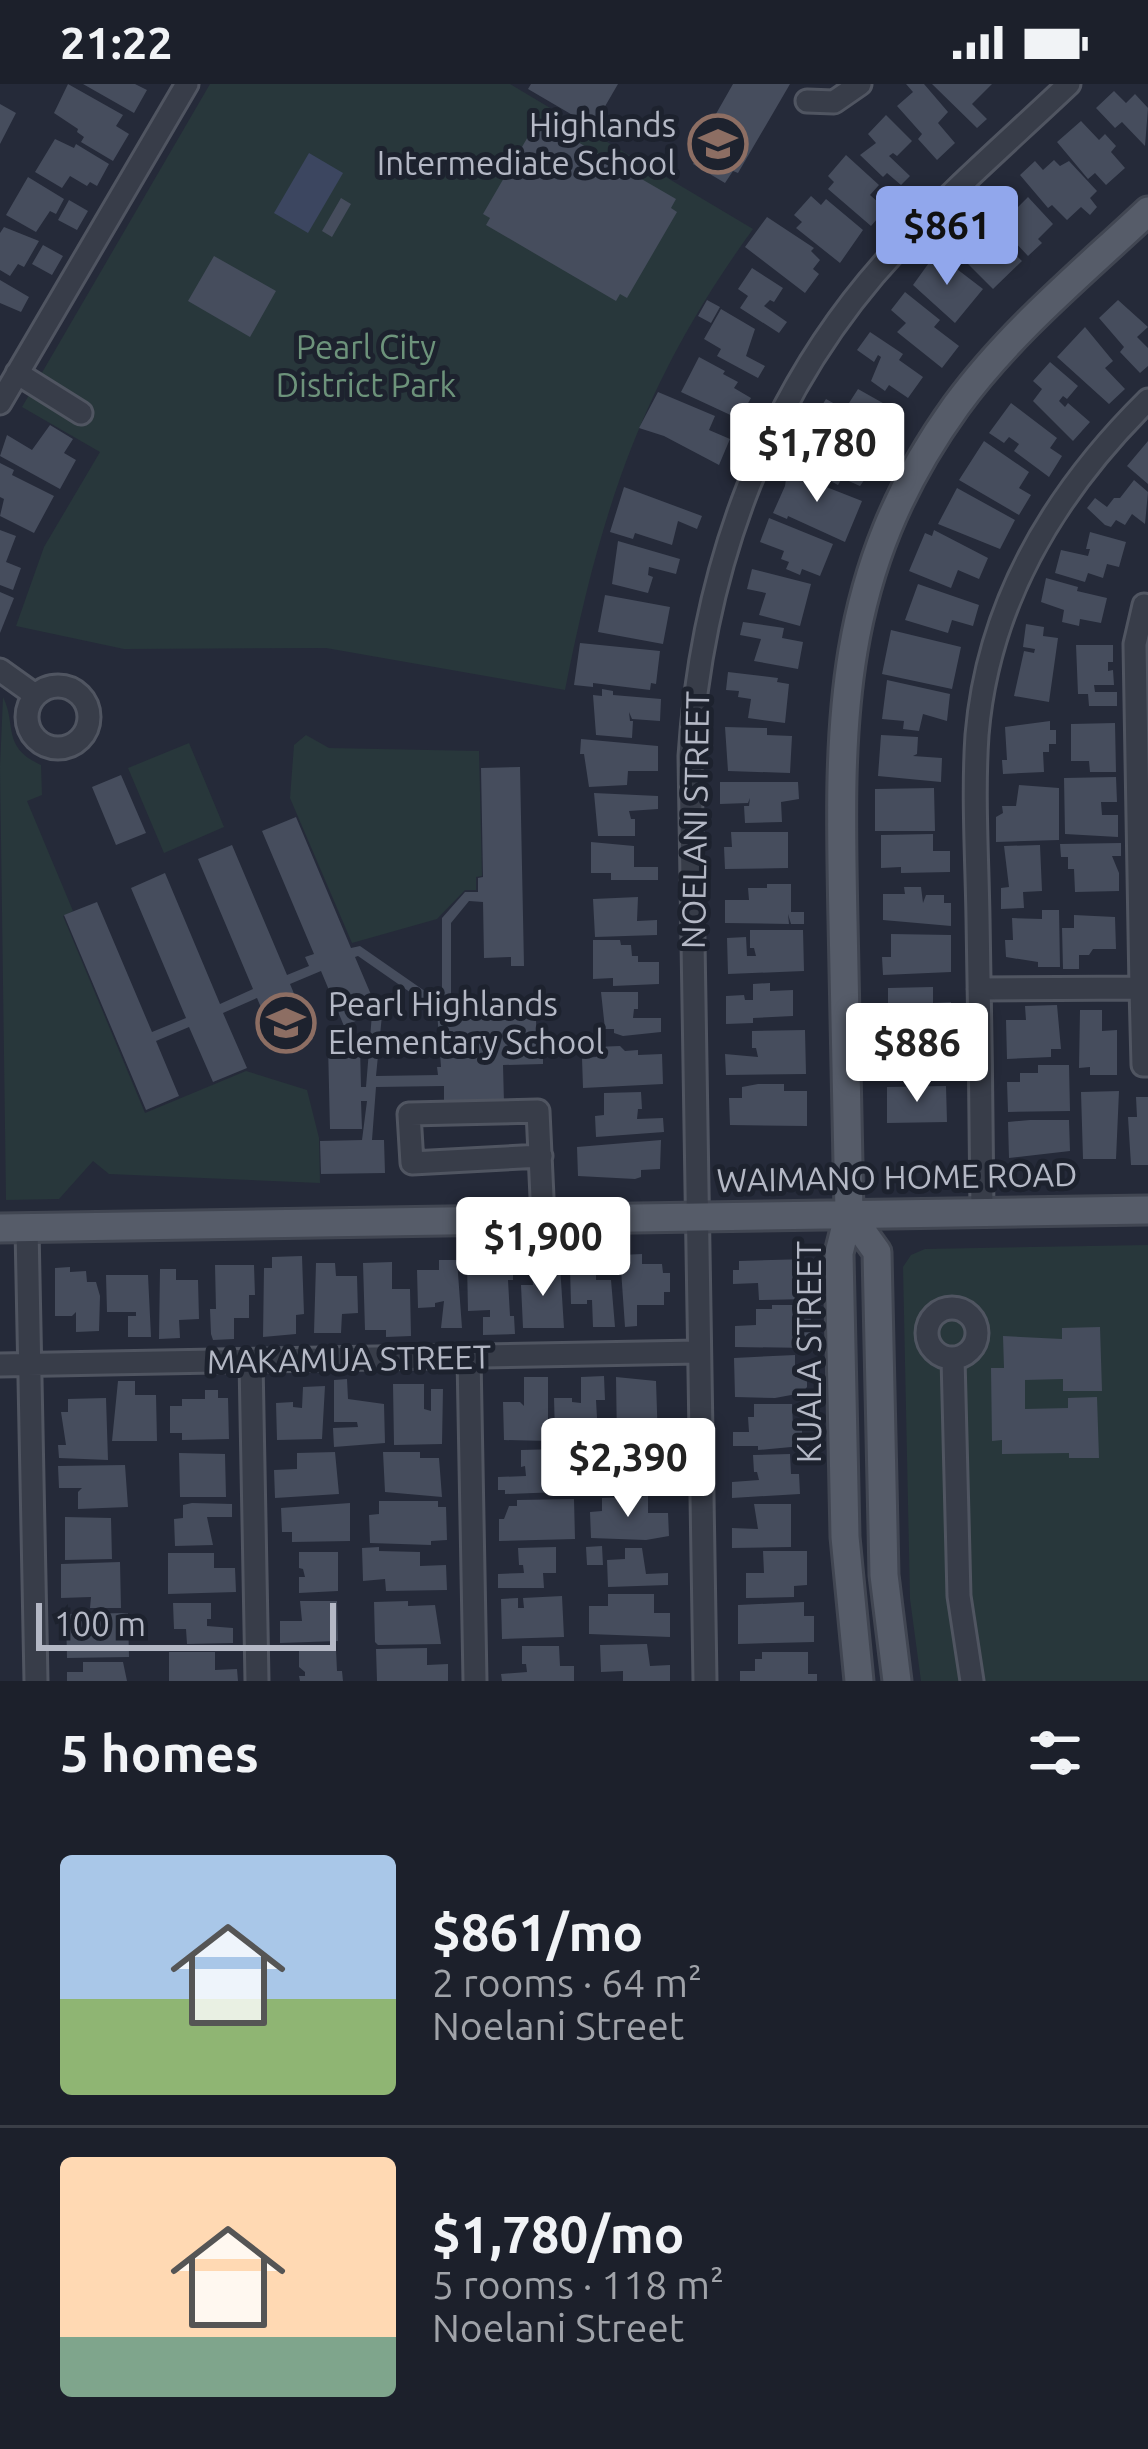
<!DOCTYPE html>
<meta charset="utf-8">
<style>
:root{--surface:#1c202b;--page:#252833;--text:#f1f3f6;--muted:#a0a3a9;--line:#3a3e47;--accent:#91a7ec}
body{margin:0;font-family:Ubuntu,sans-serif;background:var(--page);color:var(--text);height:100vh;display:flex;flex-direction:column;font-size:45px;white-space:nowrap}
*{box-sizing:border-box;margin:0}
p{font-size:39px;color:var(--muted)}
.icon{flex:none;width:66px;height:66px;fill:none;stroke:currentColor;stroke-width:2;stroke-linecap:round;stroke-linejoin:round}
.map{position:relative;height:1597px;overflow:hidden}
.side{display:flex;flex-direction:column;background:var(--surface);flex:1}
.side>*{flex:none}
.scale{position:absolute;left:36px;bottom:30px;width:300px;box-sizing:border-box;padding-left:12px;border:6px solid #b4b8c5;border-top:0;font-size:33px;line-height:42px;white-space:nowrap;color:#b4b8c5;-webkit-text-stroke:9px #1d222e;paint-order:stroke}
.price{position:absolute;translate:-50% -102px;padding:0 27px;border-radius:12px;background:#fff;color:#222;font-size:39px;line-height:78px;filter:drop-shadow(0 3px 6px #0008)}
.price::after{content:'';position:absolute;left:50%;top:72px;width:36px;height:27px;margin-left:-18px;background:inherit;clip-path:polygon(0 0,100% 0,50% 100%)}
.price.on{background:var(--accent);color:#111}
ul{padding:0;list-style:none}
li{display:flex;align-items:center;gap:36px;height:300px;padding:0 60px}
li+li{border-top:3px solid var(--line)}
li span{display:grid;place-items:center;flex:none;width:336px;height:240px;border-radius:12px;color:#555}
li>.icon{margin-inline-start:auto}
span .icon{width:144px;height:144px;fill:#fffc;stroke-width:1}
li b{font-size:51px}
h2{display:flex;justify-content:space-between;align-items:center;height:144px;padding:0 60px;font-size:51px}
.status{display:flex;justify-content:space-between;align-items:center;height:84px;padding:0 60px;background:var(--surface);direction:ltr}
.status svg{height:33px;fill:currentColor}
.map>svg:first-child{display:block}
.green{fill:#28373b}
.water{fill:#3c4660}
.building{fill:#464d5d;fill-rule:evenodd}
.lines{fill:none;stroke-linecap:round;stroke-linejoin:round}
.minor-casing{stroke:#505561;stroke-width:27}
.major-casing{stroke:#414652;stroke-width:33}
.minor{stroke:#383d49;stroke-width:21}
.major{stroke:#565c69;stroke-width:27}
.labels{text-anchor:middle;stroke-width:10;stroke-linejoin:round;paint-order:stroke}
.poi-label{font-size:33px;fill:#b4b8c5;stroke:#1d222e;text-anchor:end}
.park-label{font-size:33px;fill:#6d937b;stroke:#1d222e}
.street-label{font-size:33px;fill:#b4b8c5;stroke:#1d222e}
</style>
<div class="status"><b>21:22</b><svg viewBox="0 0 49 12"><path d="M0 12V9h3v3zM5 12V6h3v6zM10 12V3h3v9zM15 12V0h3v12zM26 1h20v11H26zM47 4h2v5h-2z"/></svg></div>
<div class="map">
<svg width="1148" height="1597" viewBox="0 0 1148 1597">
<rect width="100%" height="100%" fill="#252a39"/>
<path class="green" d="M210 0H510L753 145C643 297 601 424 565 606L326 564 124 565 16 542 44 463 100 368 22 323Z
M3 613C17 641 1 663 41 681L42 711 27 717 73 827 63 832 145 1029 246 987 307 1006 319 1054 320 1099 109 1090 93 1077 59 1115 6 1116 0 683Z
M306 651 329 664 479 667 482 792 476 793V806H465L437 835 352 859 290 714 294 661Z
M189 659 224 743 164 769 128 684Z
M1148 1161V1597H921L910 1515 903 1183 911 1171 925 1165Z"/>
<path class="water" d="M309 69 343 89 308 149 274 129Z"/>
<path class="building" d="M68 0 123 31 116 42 129 50 113 77 81 58 84 53 77 48 78 45 54 29Z
M83 0H135L147 6 134 29Z
M531 0H618L593 43 528 5Z
M733 0H790L738 89 733 87 725 99 693 80 700 67 696 65Z
M906 0H924L948 28 938 39 955 59 937 76 918 55 922 50 897 22 913 8Z
M932 0H992L972 20 987 35 977 44Z
M1114 7 1126 19 1135 10 1148 24 1145 62 1122 38 1115 44 1096 24Z
M0 20 16 29 0 60Z
M886 31 912 57 897 72 893 69 889 72 910 92 901 101 887 89 883 93 860 71 876 59 868 50Z
M1081 37 1099 56 1105 50 1116 62 1111 68 1125 84 1106 101 1095 89 1088 95 1057 58Z
M545 39 676 115 671 124 677 128 627 214 620 210 616 217 486 141 490 134 483 130 533 44 540 48Z
M55 55 74 64 76 60 109 80 97 102 90 98 87 102 70 92 62 104 35 88Z
M846 71 879 101 870 111 886 125 871 142 828 105 834 98 828 92Z
M1054 76 1060 82 1069 77 1097 107 1090 114 1097 123 1090 131 1081 123 1067 136 1052 121 1048 124 1020 91 1035 77 1043 86Z
M28 93 64 115 56 130 50 127 36 148 6 131Z
M999 109 1015 126 1028 113 1053 140 1038 155 1042 159 1028 172 983 124Z
M811 112 821 121 826 115 863 146 840 179 796 144 802 138 794 131Z
M341 114 351 120 332 153 322 147Z
M69 116 88 127 77 146 58 136Z
M767 133 814 164 811 167 820 176 813 185 819 190 805 209 745 163Z
M976 133 1022 177 993 205 948 160Z
M4 143 39 157 24 183 18 180 10 192 0 186V149Z
M43 161 63 172 52 191 32 180Z
M936 169 983 205 955 239 913 201Z
M214 172 276 207 250 253 188 217Z
M752 184 783 204 774 218 770 216 764 222 787 238 779 249 740 224 748 212 738 205Z
M0 196 29 213 21 228 0 219Z
M905 208 940 236 934 243 959 262 942 284 897 248 906 239 891 226Z
M707 216 720 223 711 239 698 232Z
M1118 216 1148 243 1137 253 1148 264V282L1140 289 1120 268 1124 263 1099 234Z
M721 225 755 245 746 272 765 282 758 294 717 272 721 265 704 255Z
M1085 243 1113 277 1105 284 1125 305 1109 320 1057 273Z
M870 248 903 270 899 276 923 293 908 314 889 301 885 307 871 297 881 273 878 271 874 278 857 266Z
M699 273 725 287 723 290 738 298 734 304 751 314 739 335 681 308Z
M1050 278 1078 302 1067 315 1063 312 1059 317 1065 323 1068 319 1090 338 1073 357 1033 317 1042 305 1033 297Z
M858 305 897 327 876 362 816 331 826 315 851 329 853 321 849 319Z
M658 308 715 332 709 346 730 355 719 381 664 352 639 344Z
M1011 319 1057 354 1050 364 1062 372 1049 393 1014 367 1019 360 1009 353 1004 359 989 349Z
M50 341 73 355 64 369 76 376 60 405 0 372 7 351 32 366Z
M808 352 828 361 826 366 831 369 840 355 881 372 860 402 842 394 838 401 795 378Z
M984 357 1029 388 1019 404 1031 411 1019 431 959 396Z
M1148 357V400L1127 382Z
M0 379 14 386 12 391 54 412 34 449 0 432 4 415 0 413Z
M788 381 809 390 806 395 862 417 845 458 788 432 787 435 773 429 785 402Z
M1134 396 1148 408 1145 440 1132 430 1125 441 1116 436 1111 443 1105 441 1087 424 1095 414 1107 423 1114 414H1120Z
M624 403 702 432 697 445 678 437 672 461 635 449 633 455 610 448Z
M957 404 1015 436 1000 465 938 440Z
M769 434 833 460 820 492 802 485 800 491 786 485 789 478 781 475 784 467 760 458Z
M0 446 16 452 6 478 21 484 13 506 0 501Z
M934 446 988 474 979 495 958 486 951 504 909 487 925 449 932 452Z
M1090 448 1126 458 1119 483 1107 480 1103 494 1088 489 1085 498 1055 489 1061 466 1088 472 1090 465H1086Z
M618 457 680 475 676 490 649 483 648 491 653 493 648 509 612 500Z
M752 485 811 500 800 542 759 531 766 509 747 505Z
M1046 494 1078 503 1077 507 1107 514 1101 539 1080 535 1079 542 1062 538 1064 526 1041 518Z
M918 500 979 521 973 542 952 536 948 549 905 536Z
M0 508 14 514 0 549Z
M605 511 670 523 663 560 598 548Z
M743 538 784 544 782 554 803 558 798 585 754 577 761 555 740 551Z
M1026 540 1044 543 1043 552 1058 554 1049 618 1014 612 1024 567 1034 569 1035 565 1023 563Z
M891 546 961 563 952 605 882 590Z
M580 559 660 567 656 600 651 599 650 606 593 599V603L574 601Z
M1076 561H1113V578H1108V587L1113 586 1114 601H1094L1095 608H1117V622H1089L1088 610H1078Z
M728 588 778 594 777 598 789 600 785 639 748 634 751 615 738 613 739 607 726 606Z
M887 596 950 610 947 637 923 630 919 647 903 645 904 637 882 635Z
M602 605 613 607V611L661 615 660 637 632 635 629 628 630 637H633L632 654 596 651 593 611 602 612Z
M1050 637V646H1056V660H1049V668H1043L1044 688 1003 690 1002 676H1007L1005 643Z
M1115 639 1116 688H1090L1089 677H1071V640Z
M725 643 767 644V651L792 652 790 689 728 687Z
M881 651 918 653 917 670 913 672 942 674 941 698 878 692Z
M581 655 658 662V687H628L627 701 589 703 584 670H580Z
M520 683 524 882H511V873L484 874 483 818 469 817 451 839V914H500L501 933 536 935 537 968 543 967V980L503 981 504 1019H444V1002L376 1003 372 1056H384L385 1089 321 1090 320 1057 362 1056 367 1017H361L362 1045H330L328 961H360L361 1003H366L372 930 344 942 321 887 290 900 313 955 280 969 257 914 223 929 247 984 213 998 189 943 156 957 179 1012 146 1026 64 831 97 818 152 948 186 934 131 804 165 789 220 920 253 905 198 775 232 761 287 891 309 882 305 873 314 870 262 747 296 733 351 864 360 862 442 919V834L465 808H478V794L483 793 481 684ZM358 872 437 927 441 983H437L438 991 376 992 383 921 375 920 355 873Z
M121 691 146 749 116 761 92 703Z
M1116 693 1117 718H1101L1102 731H1118V753L1065 750 1064 694Z
M720 698H798L799 715 781 718 782 738 745 739 744 722H749L750 714 748 719 720 720Z
M1019 701 1059 704V756L996 758V733L1003 729 1002 722H1016Z
M934 704 935 747H875V705Z
M594 709 658 712V725L629 727 631 735H635V752H598Z
M731 748H788V784L725 785 724 763H732Z
M933 750V767H950V788L901 789V783L881 784V751Z
M591 758 634 762V783H658V796H611V789H591Z
M1121 759V772H1112L1119 789V807L1075 808 1074 785H1068V773H1061L1060 760Z
M1040 761 1042 807 1023 808 1024 824 1001 825V804L1009 803 1004 762Z
M767 800H791V828H804V840H791L788 830 789 840 725 839V816H749L748 804H767Z
M904 803H921L923 819 926 811H944V819H951V842L883 836V810H905Z
M638 813 637 837 657 836V851L595 853 593 815Z
M1042 826H1059L1060 883H1038V878L1006 873 1005 856H1013L1012 834 1042 835Z
M1074 831 1115 833 1116 865H1093L1089 871H1079V885H1063L1062 844H1074Z
M750 846H803L804 887 728 890 727 854 746 853 747 872H756L754 864H750Z
M891 850 951 851V888L883 891 882 873H891Z
M593 856H620L621 861H631L632 872H638V878H659V900L613 902V894L593 895Z
M770 899V907L793 906V932L753 934V939L726 940V912L744 911 745 916H753V900Z
M933 903V919L951 918 952 944 912 945V950H927V956H955V989L891 992 890 946H903L897 943V932L888 933V904Z
M601 908H638V925H634L633 934H661V948L623 952 614 949V945H605Z
M1057 921 1061 965H1051V973L1007 975 1006 936H1026L1025 922Z
M1080 926H1102V947L1117 946V991H1090V983L1079 984Z
M805 946 806 990 726 991 725 970 758 973 756 964H752V947Z
M620 962 625 967 638 966V971L662 970 663 1000 583 1004 582 974 596 973 595 963Z
M1038 981H1069L1070 1027 1008 1028 1007 998H1020V989H1038Z
M758 1000H784V1007H807V1042L730 1041 729 1014H742V1003Z
M946 1002 947 1038 887 1039V1003Z
M1119 1007 1116 1075H1083L1081 1008Z
M641 1008 642 1025H638L637 1035 663 1034 664 1048 596 1053 595 1032 604 1031V1009Z
M1136 1013H1148V1081H1131L1128 1033H1137Z
M1030 1036H1069L1070 1067 1009 1074 1008 1038Z
M661 1056 660 1085 641 1086V1093L635 1095 578 1092 577 1063Z
M642 1170V1180H662L663 1189H670V1208H664V1221H637V1242L625 1243 620 1171Z
M302 1172 304 1230 296 1231V1250L263 1253 264 1184H272V1173Z
M809 1175V1215L759 1216 758 1199 733 1200V1186H739V1177Z
M439 1176H457L462 1244H441L444 1217 435 1219V1223L418 1224 417 1186H439Z
M392 1178V1205H410L411 1252 386 1253V1246H365L363 1179Z
M513 1178V1196H508L510 1232H514L515 1250 483 1251V1233H490V1226L468 1227 467 1179Z
M316 1179H335L336 1192H357L358 1229 342 1230 341 1249H314Z
M215 1181H254L255 1211H249V1234H234V1255L213 1256 211 1250 210 1225H216Z
M560 1181 564 1244H523L521 1201H533L532 1182Z
M70 1183V1188L86 1187 87 1198H96L100 1212 99 1247 76 1248V1228L72 1232H55V1184Z
M596 1183V1196H611L615 1243H593L592 1216H587V1220H571L570 1184Z
M160 1185H176V1196H198L199 1235 179 1236 180 1254 159 1255Z
M106 1191H148L151 1253H128V1232H136V1228H107Z
M772 1221H811V1264L735 1263V1242L756 1241V1225H772Z
M1100 1243 1102 1307H1063V1295L1025 1296V1325L1068 1324V1314L1097 1313 1099 1374H1069V1369L1002 1370V1356L992 1357 991 1284H1004L1003 1252 1062 1255V1244Z
M795 1271V1293H807V1303L802 1309 775 1314 735 1313 734 1274Z
M604 1292 605 1316H596L598 1352 555 1351 554 1314H572V1318L581 1319V1293Z
M524 1293H548V1357L504 1356 503 1318H520L524 1322Z
M616 1293 656 1297 658 1358 617 1359Z
M347 1295 348 1315 384 1320 385 1359 334 1363 333 1344 358 1343 357 1338H334V1296Z
M118 1297H135V1311H156L157 1357H112Z
M393 1300H424V1325L431 1327V1305H443L442 1360 394 1361Z
M325 1302 322 1355 277 1356 276 1319 293 1318V1323L302 1324 303 1303Z
M205 1306H218V1314H228L229 1355 182 1356V1349H170V1322H182V1315H205Z
M106 1314 108 1376 59 1374 58 1361H66L61 1328H68V1315Z
M754 1320H792L793 1344H802V1362L758 1366V1362H733V1348H749L748 1333H754Z
M558 1365 560 1408 505 1410V1406H498V1393L526 1392 525 1382 521 1383V1366Z
M645 1365 646 1390H668V1403L608 1405 607 1377H625V1366Z
M335 1368 339 1410 275 1414 274 1386 297 1385V1369Z
M383 1368H420V1374H439L442 1413 385 1408Z
M179 1369 225 1370 226 1413H180Z
M790 1370 791 1390H799L800 1410 732 1414V1398L759 1396 757 1388H754L753 1371Z
M125 1381 128 1423 78 1425V1408L82 1404H59L58 1382Z
M648 1412V1429H668L669 1452 646 1456 591 1454 590 1428 602 1427V1414Z
M574 1415 575 1455 499 1457V1435H504L509 1422H517V1416Z
M379 1417H438V1423H446L447 1456 431 1457V1461L370 1459 369 1431 379 1430Z
M192 1419 232 1420V1433H207L213 1461 175 1462 174 1435 183 1434V1421Z
M350 1419V1457L292 1458V1448H282L281 1424Z
M754 1420H791V1463L732 1464V1444L758 1445Z
M65 1433 111 1434 112 1475 65 1476Z
M602 1462 603 1481H587L586 1463Z
M379 1463V1467L420 1468V1482L446 1481 447 1506 386 1507 385 1495 363 1497 362 1464Z
M556 1463V1489H543L544 1504H498V1490L524 1489 523 1481H519L518 1464Z
M625 1464H642L646 1490 668 1489V1501L608 1503 607 1476 625 1475Z
M763 1467H807V1501L794 1502V1513L746 1514V1489H764Z
M299 1468H338V1507L299 1509V1493H305L303 1485 299 1484Z
M168 1469H214V1484H235L236 1508 168 1510Z
M120 1478 121 1524H90L91 1513 61 1514V1480Z
M608 1510H654V1529H670V1553L589 1550V1522H608Z
M562 1512 564 1553 502 1555 501 1515 518 1514V1524H524L523 1514Z
M300 1517H337L338 1557 280 1559V1537H302Z
M408 1517V1522L435 1521 441 1560 378 1561 375 1558 374 1518Z
M804 1518V1532H814V1558L738 1560V1521Z
M173 1519H211V1535H207V1542L233 1544V1559L187 1560 186 1545H174Z
M128 1529 129 1573 67 1574 66 1530Z
M647 1560 650 1582 670 1581V1597H623V1587L601 1588 600 1561Z
M522 1562H559L560 1582H574V1597H502L501 1590 527 1588 526 1580H522Z
M427 1564V1581L448 1580V1597H377L376 1565Z
M299 1566H336L337 1587H342L343 1597H300L299 1592H305V1588L299 1583Z
M169 1568H215V1586L237 1585 238 1597H169Z
M762 1568H808V1590H817V1597H740V1587H755V1575H762Z
M83 1578H123L127 1597H67V1588H83Z"/>
<g class="lines">
<defs>
<path id="minor" d="M807 17 834 18 860 0
M17 289 81 329
M0 319 187 0
M0 586 35 611
M27 633a31 31 0 1 1 62 0a31 31 0 1 1-62 0Z
M1141 904 1143 981H1148
M979 905 1141 904 1135 560 1144 521
M541 1072 412 1079 409 1030 538 1027 543 1135
M982 1127C981 1029 980 932 978 834 977 773 973 711 977 651 988 518 1055 408 1148 316
M27 1144 36 1597
M927 1249a25 25 0 1 1 50 0a25 25 0 1 1-50 0Z
M469 1273 475 1597
M953 1274 959 1512 972 1597
M251 1277 257 1597
M0 1281 698 1268
M705 1597 690 672C702 485 767 304 897 165 951 107 1012 54 1069 0"/>
<path id="major" d="M849 1129 877 1168 884 1491 897 1597
M0 1144 1148 1126
M859 1597 845 1453 839 1169 849 1129C847 1032 845 934 843 837 839 641 835 490 956 322 1010 248 1082 189 1148 127"/>
</defs>
<use href="#minor" class="minor-casing"/>
<use href="#major" class="major-casing"/>
<use href="#minor" class="minor"/>
<use href="#major" class="major"/>
</g>
<defs>
<symbol id="school-ring" viewBox="-11 -11 22 22"><circle r="9.5" fill="#1d222e" stroke="#8d6e63" stroke-width="1.5"/><path d="M0-5L7-2L0 1L-7-2ZM-4 1L0 2.5L4 1V4Q0 6-4 4Z" fill="#8d6e63"/></symbol>
</defs>
<g fill-rule="evenodd">
<use href="#school-ring" x="685" y="27" width="66" height="66"/>
<use href="#school-ring" x="253" y="906" width="66" height="66"/>
</g>
<g class="labels">
<g class="poi-label">
<text x="676" y="53">Highlands<tspan x="676" dy="38">Intermediate School</tspan></text>
<text x="328" y="932" text-anchor="start">Pearl Highlands<tspan x="328" dy="38">Elementary School</tspan></text>
</g>
<g class="park-label">
<text x="366" y="275">Pearl City<tspan x="366" dy="38">District Park</tspan></text>
</g>
<g class="street-label">
<text transform="translate(695 736) rotate(-89)" y="12">NOELANI STREET</text>
<text transform="translate(897 1093) rotate(-1)" y="12">WAIMANO HOME ROAD</text>
<text transform="translate(809 1268) rotate(-90)" y="12">KUALA STREET</text>
<text transform="translate(349 1275) rotate(-1)" y="12">MAKAMUA STREET</text>
</g>
</g>
</svg>
<div class="scale">100 m</div>
<b class="price on" style="left:947px;top:204px">$861</b>
<b class="price" style="left:817px;top:421px">$1,780</b>
<b class="price" style="left:917px;top:1021px">$886</b>
<b class="price" style="left:543px;top:1215px">$1,900</b>
<b class="price" style="left:628px;top:1436px">$2,390</b>
</div>
<section class="side">
<h2>5 homes<svg class="icon" aria-label="filters" viewBox="0 0 24 24"><path d="M4 7h16M4 17h16"/><circle cx="9" cy="7" r="2"/><circle cx="15" cy="17" r="2"/></svg></h2>
<ul>
<li><span style="background:linear-gradient(#a9c7e8 60%,#8fb573 0)"><svg class="icon" aria-label="home" viewBox="0 0 24 24"><path d="M3 11l9-7 9 7M6 9v11h12V9"/></svg></span><div><b>$861/mo</b><p>2 rooms · 64 m²</p><p>Noelani Street</p></div></li>
<li><span style="background:linear-gradient(#ffd9b3 75%,#7fa58c 0)"><svg class="icon" aria-label="home" viewBox="0 0 24 24"><path d="M3 11l9-7 9 7M6 9v11h12V9"/></svg></span><div><b>$1,780/mo</b><p>5 rooms · 118 m²</p><p>Noelani Street</p></div></li>
</ul>
</section>
